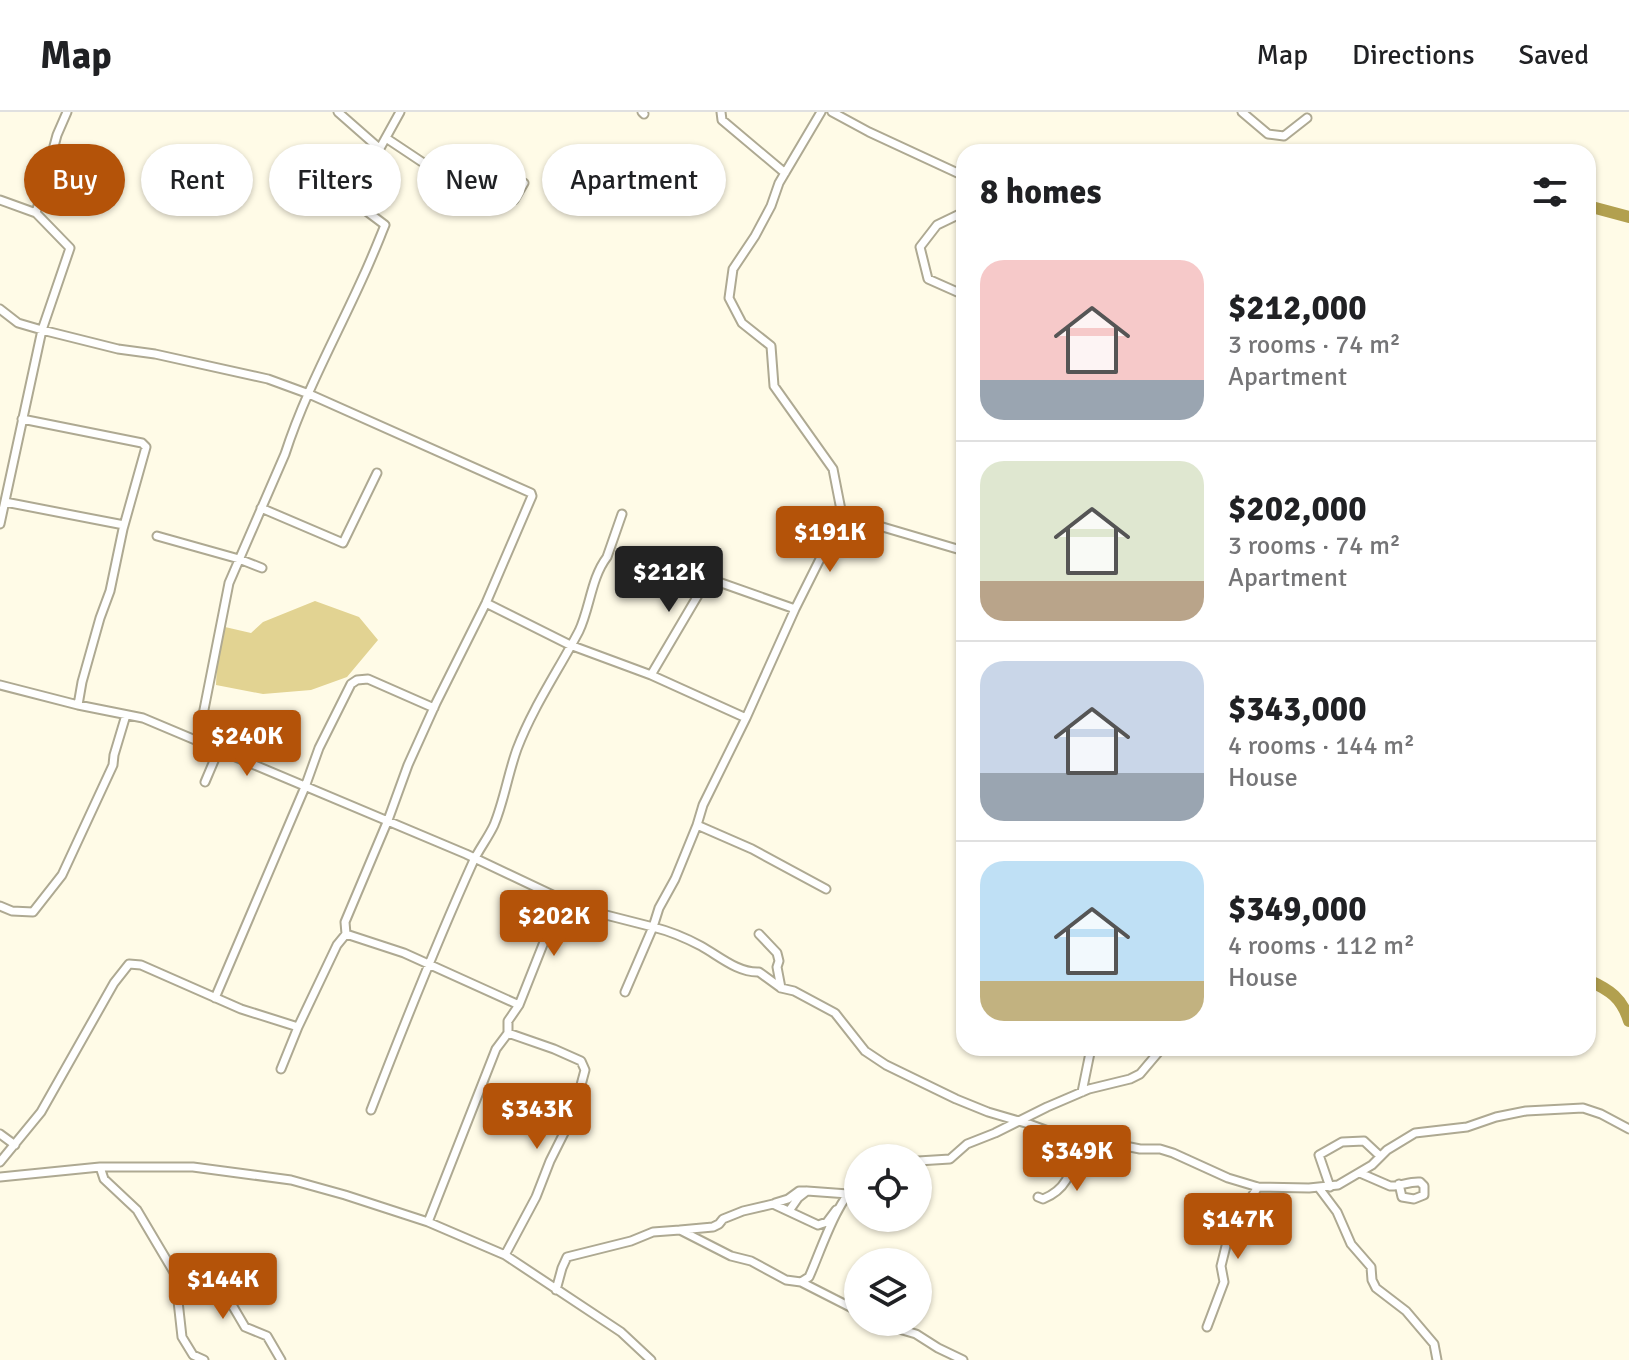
<!DOCTYPE html>
<meta charset="utf-8">
<style>
:root{--surface:#fff;--page:#f2f2f2;--text:#202124;--muted:#757577;--line:#e0e0e0;--accent:#b45309}
body{margin:0;font-family:Signika,sans-serif;background:var(--page);color:var(--text);height:100vh;display:flex;flex-direction:column;font-size:30px;white-space:nowrap}
*{box-sizing:border-box;margin:0}
p{font-size:26px;color:var(--muted)}
.icon{flex:none;width:44px;height:44px;fill:none;stroke:currentColor;stroke-width:2;stroke-linecap:round;stroke-linejoin:round}
.map{position:relative;flex:1;overflow:hidden}
.drawer{position:absolute;left:956px;top:32px;width:640px;height:912px;display:flex;flex-direction:column;background:var(--surface);border-radius:24px;box-shadow:0 2px 6px #0004}
.drawer>*{flex:none}
.hud{position:absolute;left:24px;top:32px;width:760px;height:72px;display:flex;gap:16px}
.fabs{position:absolute;left:844px;top:1032px;display:grid;gap:16px}
.fabs a{display:grid;place-items:center;width:88px;height:88px;border-radius:50%;background:var(--surface);box-shadow:0 2px 6px #0004;font-size:40px}
.price{position:absolute;translate:-50% -68px;padding:0 18px;border-radius:8px;background:var(--accent);color:#fff;font-size:26px;line-height:52px;filter:drop-shadow(0 2px 4px #0008)}
.price::after{content:'';position:absolute;left:50%;top:48px;width:24px;height:18px;margin-left:-12px;background:inherit;clip-path:polygon(0 0,100% 0,50% 100%)}
.price.selected{background:#222;color:#fff}
ul{padding:0;list-style:none}
li{display:flex;align-items:center;gap:24px;height:200px;padding:0 24px}
li+li{border-top:2px solid var(--line)}
li span{display:grid;place-items:center;flex:none;width:224px;height:160px;border-radius:24px;color:#555}
li>.icon{margin-inline-start:auto}
span .icon{width:96px;height:96px;fill:#fffc;stroke-width:1}
li b{font-size:34px}
h2{display:flex;justify-content:space-between;align-items:center;height:96px;padding:0 24px;font-size:34px}
.chip{padding:0 28px;border-radius:36px;background:var(--surface);box-shadow:0 2px 6px #0004;font-size:28px;line-height:72px}
.chip.selected{background:var(--accent);color:#fff}
header{display:flex;align-items:center;gap:48px;box-sizing:border-box;height:112px;padding:0 40px;background:var(--surface);border-bottom:2px solid var(--line)}
header strong{font-size:38px}
nav{display:flex;gap:44px;margin-inline-start:auto;font-size:28px}
.map>svg:first-child{display:block}
.green{fill:#e2d392}
.lines{fill:none;stroke-linecap:round;stroke-linejoin:round}
.river{stroke:#b2a04f;stroke-width:12}
.minor-casing{stroke:#aea992;stroke-width:11}
.minor{stroke:#fff;stroke-width:7}
</style>
<header>
<strong>Map</strong>
<nav><a>Map</a><a>Directions</a><a>Saved</a></nav>
</header>
<div class="map">
<svg width="1629" height="1248" viewBox="0 0 1629 1248">
<rect width="100%" height="100%" fill="#fffbe7"/>
<path class="green" d="M315 489 359 505 378 528 347 565 311 578 263 582 216 573 217 550 225 515 251 521 263 510Z"/>
<g class="lines">
<path class="river" d="M1588 94 1629 105
M1588 868C1610 878 1622 886 1629 909"/>
<defs>
<path id="minor" d="M338 0 380 37
M642 0 644 2
M721 0 722 8 785 61
M821 0 779 71 771 94 755 124 733 157 729 186 742 211 771 234 774 274 833 357 842 403
M832 0 869 20 964 64
M1242 0 1268 22 1284 24 1307 6
M386 26 434 58 491 87 514 88 524 71
M0 88 36 101 70 136 42 218 0 412
M964 100 937 113 920 135 928 167 964 183
M36 101 57 23 67 0
M0 197 18 211 42 218 118 237 155 242 268 267 309 282 531 381 532 384 486 491 436 591 408 653 388 708 345 810 346 822
M22 307 142 331 146 335 123 417 110 479 100 506 82 570 78 593
M5 390 124 413
M261 396 343 431 377 361
M157 424 239 447 262 456
M486 491 570 533 651 563 746 606
M795 497 746 606 703 693 697 713 752 737 826 777
M651 563 707 468 710 467 795 497 842 403 964 439
M0 573 78 593 143 606 466 742 561 787 606 803 653 815 659 796 675 767 697 713
M198 628 229 471 285 342C305 280 337 223 363 165 371 148 378 130 385 113L361 95 353 85 400 0
M205 670 219 637
M0 794 12 799 33 800 62 763 113 653 114 643 126 603
M759 822 777 841 779 849 777 855 781 876
M625 880 653 815C669 819 686 826 701 834 719 844 738 861 759 860L781 876 794 879 835 901 865 939 886 953 956 987 988 1000 1029 1012 1070 1027 1095 1028 1140 1037H1160L1173 1041 1228 1066 1258 1075 1309 1076 1338 1073 1372 1053 1387 1038 1415 1021 1467 1015 1496 1005 1526 999 1583 996 1601 1002 1629 1017
M215 886 305 675 319 636 351 572 357 568 368 567 434 596
M519 893 561 787
M281 957 298 915
M1082 980 1091 936
M371 998C403 915 436 832 473 750 479 737 488 726 494 713 504 689 508 662 517 637 533 595 558 559 579 519 590 496 591 466 607 445L622 402
M0 1022 15 1033
M918 1049 950 1047 967 1032 995 1021 1047 995 1089 977 1130 967 1140 962 1162 936
M0 1050 41 1000 114 871 129 852 141 853 241 897 298 915 337 833 346 822 404 841 519 893 508 909V921L554 937 581 949 585 958 573 1003 550 1049 536 1085 505 1143
M100 1055 104 1067 137 1098 175 1162 182 1225 193 1243 204 1248
M1360 1061 1390 1074C1399 1075 1409 1069 1420 1070L1424 1074V1083L1414 1087 1402 1085 1399 1072
M0 1065 100 1055H193L291 1068 345 1083 428 1110 505 1143 621 1220 651 1248
M1330 1075 1319 1043 1342 1030 1364 1029 1380 1044
M1319 1076 1337 1100 1351 1132 1371 1155 1372 1168 1376 1176 1406 1199 1434 1232 1437 1248
M1038 1085 1043 1087C1072 1075 1071 1054 1079 1027
M775 1091 788 1087 799 1079H806
M789 1099 798 1086 807 1079 848 1082
M428 1110 496 937 508 921
M680 1118 713 1115 719 1112 723 1107 743 1099 773 1092 818 1113 827 1110 836 1098
M175 1162 200 1169 228 1186 245 1215 267 1224 281 1248
M801 1170 858 1199
M556 1178 562 1156 567 1145 631 1129 653 1120 680 1118 731 1144 751 1149 786 1168 801 1170 809 1165C820 1141 837 1087 858 1072
M875 1210 916 1222 938 1236 963 1248
M1207 1215 1224 1170 1221 1154 1230 1118 1258 1075"/>
</defs>
<use href="#minor" class="minor-casing"/>
<use href="#minor" class="minor"/>
</g>
</svg>
<div class="fabs">
<a><svg class="icon" aria-label="locate" viewBox="0 0 24 24"><circle cx="12" cy="12" r="6"/><path d="M12 2v4M12 18v4M2 12h4M18 12h4"/></svg></a>
<a><svg class="icon" aria-label="layers" viewBox="0 0 24 24"><path d="M12 4l9 5-9 5-9-5zM3 14l9 5 9-5"/></svg></a>
</div>
<b class="price" style="left:830px;top:462px">$191K</b>
<b class="price selected" style="left:669px;top:502px">$212K</b>
<b class="price" style="left:247px;top:666px">$240K</b>
<b class="price" style="left:554px;top:846px">$202K</b>
<b class="price" style="left:537px;top:1039px">$343K</b>
<b class="price" style="left:1077px;top:1081px">$349K</b>
<b class="price" style="left:1238px;top:1149px">$147K</b>
<b class="price" style="left:223px;top:1209px">$144K</b>
<div class="hud">
<a class="chip selected">Buy</a>
<a class="chip">Rent</a>
<a class="chip">Filters</a>
<a class="chip">New</a>
<a class="chip">Apartment</a>
</div>
<section class="drawer">
<h2>8 homes<svg class="icon" aria-label="filters" viewBox="0 0 24 24"><path d="M4 7h16M4 17h16"/><circle cx="9" cy="7" r="2"/><circle cx="15" cy="17" r="2"/></svg></h2>
<ul>
<li><span style="background:linear-gradient(#f6c9c9 75%,#9aa5b1 0)"><svg class="icon" aria-label="home" viewBox="0 0 24 24"><path d="M3 11l9-7 9 7M6 9v11h12V9"/></svg></span><div><b>$212,000</b><p>3 rooms · 74 m²</p><p>Apartment</p></div></li>
<li><span style="background:linear-gradient(#dfe7d0 75%,#b9a48a 0)"><svg class="icon" aria-label="home" viewBox="0 0 24 24"><path d="M3 11l9-7 9 7M6 9v11h12V9"/></svg></span><div><b>$202,000</b><p>3 rooms · 74 m²</p><p>Apartment</p></div></li>
<li><span style="background:linear-gradient(#c9d6e8 70%,#9aa5b1 0)"><svg class="icon" aria-label="home" viewBox="0 0 24 24"><path d="M3 11l9-7 9 7M6 9v11h12V9"/></svg></span><div><b>$343,000</b><p>4 rooms · 144 m²</p><p>House</p></div></li>
<li><span style="background:linear-gradient(#bfe0f5 75%,#c2b280 0)"><svg class="icon" aria-label="home" viewBox="0 0 24 24"><path d="M3 11l9-7 9 7M6 9v11h12V9"/></svg></span><div><b>$349,000</b><p>4 rooms · 112 m²</p><p>House</p></div></li>
</ul>
</section>
</div>
